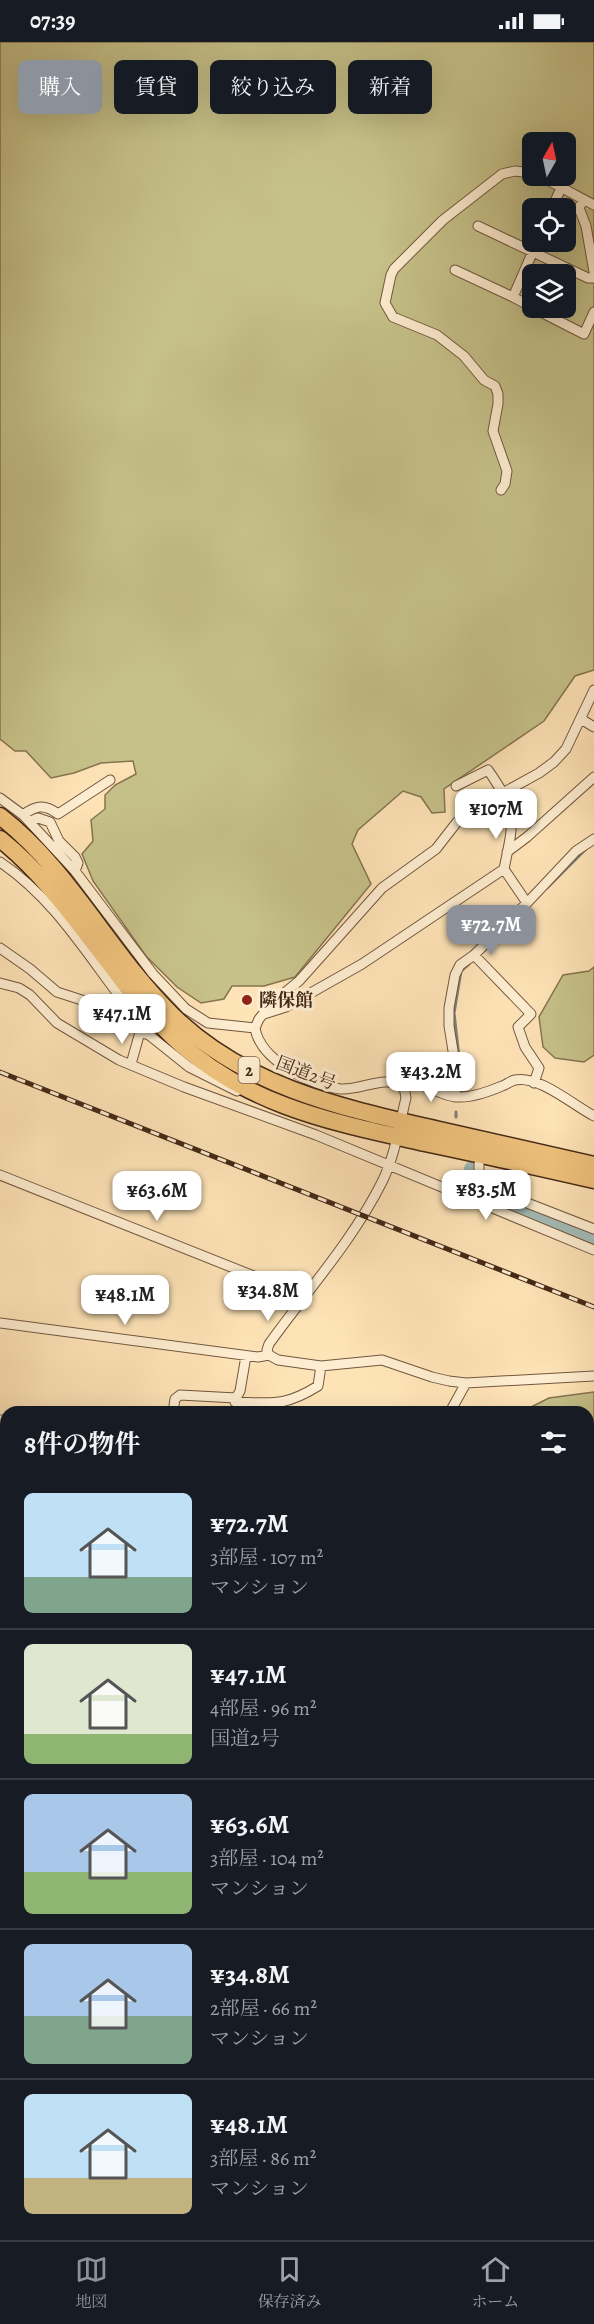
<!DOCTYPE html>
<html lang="ja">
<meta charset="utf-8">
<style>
:root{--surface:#171b24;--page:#242831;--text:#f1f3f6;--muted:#9ea1a6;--line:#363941;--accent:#8c9099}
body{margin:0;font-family:Alegreya,"Noto Serif JP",serif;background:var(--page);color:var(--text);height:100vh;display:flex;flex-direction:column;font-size:22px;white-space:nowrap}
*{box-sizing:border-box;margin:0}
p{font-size:20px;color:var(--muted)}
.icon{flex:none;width:33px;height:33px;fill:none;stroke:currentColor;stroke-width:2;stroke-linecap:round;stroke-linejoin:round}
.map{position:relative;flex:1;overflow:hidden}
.panel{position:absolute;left:0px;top:1364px;width:594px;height:836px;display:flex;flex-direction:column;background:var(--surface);border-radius:18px 18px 0 0;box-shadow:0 6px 24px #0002}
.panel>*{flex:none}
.banner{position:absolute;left:18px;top:18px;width:558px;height:54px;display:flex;gap:12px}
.needle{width:39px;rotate:9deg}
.fabs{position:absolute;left:522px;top:90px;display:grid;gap:12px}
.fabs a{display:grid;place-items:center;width:54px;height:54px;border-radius:9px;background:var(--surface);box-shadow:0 6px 24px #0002;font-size:30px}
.price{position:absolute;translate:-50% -51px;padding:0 14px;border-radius:12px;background:#fff;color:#222;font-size:20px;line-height:39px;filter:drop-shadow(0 2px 3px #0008)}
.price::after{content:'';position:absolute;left:50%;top:36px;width:18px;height:14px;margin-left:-9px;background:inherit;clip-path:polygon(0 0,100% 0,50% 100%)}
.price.current{background:var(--accent);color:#fff}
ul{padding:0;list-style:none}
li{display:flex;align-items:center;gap:18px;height:150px;padding:0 24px}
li+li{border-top:2px solid var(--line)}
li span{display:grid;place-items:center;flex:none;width:168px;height:120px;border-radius:9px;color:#555}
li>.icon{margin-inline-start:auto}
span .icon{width:72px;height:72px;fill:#fffc;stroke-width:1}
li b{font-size:26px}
h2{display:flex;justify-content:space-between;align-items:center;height:72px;padding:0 24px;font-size:26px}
.pill{padding:0 21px;border-radius:9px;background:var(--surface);box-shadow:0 6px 24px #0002;font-size:21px;line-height:54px}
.pill.current{background:var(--accent);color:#fff}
.status{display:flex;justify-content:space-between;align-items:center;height:42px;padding:0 30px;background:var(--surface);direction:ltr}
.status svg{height:16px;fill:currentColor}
.dock{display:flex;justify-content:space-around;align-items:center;height:84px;border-top:2px solid var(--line);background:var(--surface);font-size:16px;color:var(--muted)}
.dock a{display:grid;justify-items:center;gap:3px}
.dock .current{color:var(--accent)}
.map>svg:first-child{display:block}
.green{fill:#c6c189;stroke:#857450;stroke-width:1.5;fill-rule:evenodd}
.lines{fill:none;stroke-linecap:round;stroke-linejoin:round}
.stream{stroke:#7d8178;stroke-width:3}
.river{stroke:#a3bcb8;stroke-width:16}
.street-casing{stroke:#72573f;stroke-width:11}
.highway-casing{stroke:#442817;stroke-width:19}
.street{stroke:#feedd0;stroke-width:9}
.highway{stroke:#efc27c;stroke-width:16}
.rail-casing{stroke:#442817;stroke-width:5}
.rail{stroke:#feedd0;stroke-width:3;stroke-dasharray:9;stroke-linecap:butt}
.poi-dot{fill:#8f2418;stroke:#feedd0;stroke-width:2}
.labels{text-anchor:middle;stroke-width:6;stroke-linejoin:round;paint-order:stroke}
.shield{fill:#feedd0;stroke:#7c634e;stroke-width:1.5}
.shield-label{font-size:16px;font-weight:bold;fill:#442817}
.poi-label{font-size:18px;font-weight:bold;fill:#442817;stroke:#feedd0;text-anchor:start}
.street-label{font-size:18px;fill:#442817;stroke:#feedd0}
</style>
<div class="status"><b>07:39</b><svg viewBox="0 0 49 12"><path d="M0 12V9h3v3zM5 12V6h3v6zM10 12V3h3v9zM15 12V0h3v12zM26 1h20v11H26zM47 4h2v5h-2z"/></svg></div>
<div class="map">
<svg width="594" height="2198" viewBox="0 0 594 2198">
<rect width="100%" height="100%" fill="#fee3b7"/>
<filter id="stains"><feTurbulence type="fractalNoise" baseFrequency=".00333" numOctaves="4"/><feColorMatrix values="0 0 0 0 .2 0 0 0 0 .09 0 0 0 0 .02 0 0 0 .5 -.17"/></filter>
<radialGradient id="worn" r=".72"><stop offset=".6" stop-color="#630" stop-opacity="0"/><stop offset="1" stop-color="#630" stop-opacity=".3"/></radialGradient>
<path class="green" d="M0 0H594V628L575 634 544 679 444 747 445 770 432 771 421 755 403 749 358 788 352 802 371 842 295 935 264 944H232L224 957 201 961 177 945 146 914 93 839 82 812 93 799 91 778 105 767V753L115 743 136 732 133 719 101 721 74 731 51 736 26 709H15L0 697ZM532 100H566V134H532ZM532 166H566V200H532ZM532 232H566V266H532Z
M594 925V1013L584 1020 555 1016 543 1005 539 975 563 933 589 929Z
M594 1350V2198H0V1755L6 1749V2193H588V1370L523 1369 549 1356Z"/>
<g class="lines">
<path class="stream" d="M547 846 587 806
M460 1024 454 971 461 929 469 922
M456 1075V1070"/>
<path class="river" d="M472 1127 476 1149 594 1196"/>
<defs>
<path id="street" d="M540 134 594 163
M583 158 579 166 586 184 594 230
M552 166 561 146
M478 184 588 236H594
M455 228 513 255 537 200
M513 255 532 265
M533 266 584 292 594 270
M501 448 505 442 507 429 493 389 498 362V352L495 344 484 338 464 314 437 293 393 275 385 261 391 233 394 227 443 178 502 132 515 129 532 131
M581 677 594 685
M456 744 488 728C518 771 514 778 504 827L527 861
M0 756 23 773 75 829 153 932 186 967 208 981 255 986C260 1018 311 1044 341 1047 363 1048 385 1032 404 1045L406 1056C399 1084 395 1114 382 1140 353 1198 307 1249 269 1302L267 1308 269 1313
M23 773C36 763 45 762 58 772L110 738
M31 779 38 776 50 780 59 799 75 815 78 821 75 829
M507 810 527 795 594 735
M0 820C60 860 94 925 139 979L140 990 149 993 189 1025 237 1049
M0 906 30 927 57 950 94 962 125 976 134 973
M474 913 531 972 518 985 525 1005 539 1026 534 1041
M0 941 19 946 30 953 57 981 119 1018 184 1045 316 1093 594 1208
M264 972 286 965 362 922 504 827
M255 986 259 977 272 961 299 939 382 846 436 807 457 780 472 768 539 731 554 720 566 707 594 648
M131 1022 140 990
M404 1045C425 1036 436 1054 457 1055 472 1056 488 1050 502 1044 506 1043 510 1039 515 1038 539 1033 573 1063 594 1074
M455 1055 457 1034 449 984V966L455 933 460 923 474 913 527 861 576 809 594 797
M479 1122V1137L484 1147 522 1159 594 1187
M0 1133 304 1254
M0 1281 258 1315 269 1313 278 1318 321 1324 382 1318 432 1335 449 1339 466 1341 594 1334
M235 1360C273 1361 284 1365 318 1344L321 1324
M173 1370 175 1357 180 1353 236 1356 240 1349 246 1314
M450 1370 466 1341
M0 1378H6
M0 1480H6
M0 1612H6
M0 1677 6 1673"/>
<path id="highway" d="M0 774C70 828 109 911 172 973 244 1044 339 1065 435 1087 488 1099 541 1111 594 1123
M0 797C69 852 110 935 173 995 246 1064 332 1080 425 1101 482 1113 538 1125 594 1138"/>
</defs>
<use href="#street" class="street-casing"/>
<use href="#highway" class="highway-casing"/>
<use href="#street" class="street"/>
<use href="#highway" class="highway"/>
<defs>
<path id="rail" d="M0 1030 594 1265"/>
</defs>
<use href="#rail" class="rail-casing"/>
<use href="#rail" class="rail"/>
</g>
<circle class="poi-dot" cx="247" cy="958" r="6"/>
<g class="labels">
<rect class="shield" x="238.5" y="1015" width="21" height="26" rx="4.5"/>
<g class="shield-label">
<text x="249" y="1034">2</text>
</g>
<g class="poi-label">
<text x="259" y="964">隣保館</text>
</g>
<g class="street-label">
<text transform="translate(306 1031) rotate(21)" y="6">国道2号</text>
</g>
</g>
<rect width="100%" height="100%" filter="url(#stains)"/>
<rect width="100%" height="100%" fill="url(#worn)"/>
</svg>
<div class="fabs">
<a><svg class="needle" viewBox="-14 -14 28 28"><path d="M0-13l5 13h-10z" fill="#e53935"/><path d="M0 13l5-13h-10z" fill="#9ea1a6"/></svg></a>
<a><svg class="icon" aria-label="locate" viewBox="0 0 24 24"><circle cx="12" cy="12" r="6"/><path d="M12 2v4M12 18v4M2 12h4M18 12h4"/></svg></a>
<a><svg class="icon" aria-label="layers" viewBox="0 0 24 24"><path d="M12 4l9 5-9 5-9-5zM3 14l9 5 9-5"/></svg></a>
</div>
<b class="price" style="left:496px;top:798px">¥107M</b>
<b class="price current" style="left:491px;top:914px">¥72.7M</b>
<b class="price" style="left:122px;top:1003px">¥47.1M</b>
<b class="price" style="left:431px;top:1061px">¥43.2M</b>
<b class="price" style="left:486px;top:1179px">¥83.5M</b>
<b class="price" style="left:157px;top:1180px">¥63.6M</b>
<b class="price" style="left:268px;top:1280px">¥34.8M</b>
<b class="price" style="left:125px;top:1284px">¥48.1M</b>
<div class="banner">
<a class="pill current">購入</a>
<a class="pill">賃貸</a>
<a class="pill">絞り込み</a>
<a class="pill">新着</a>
</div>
<section class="panel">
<h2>8件の物件<svg class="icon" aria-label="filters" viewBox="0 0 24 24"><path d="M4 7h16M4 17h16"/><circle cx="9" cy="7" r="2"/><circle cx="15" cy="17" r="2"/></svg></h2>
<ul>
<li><span style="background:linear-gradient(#bfe0f5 70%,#7fa58c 0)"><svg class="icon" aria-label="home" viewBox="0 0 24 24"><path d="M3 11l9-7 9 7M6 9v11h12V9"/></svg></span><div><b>¥72.7M</b><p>3部屋 · 107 m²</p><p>マンション</p></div></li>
<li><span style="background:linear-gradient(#dfe7d0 75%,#8fb573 0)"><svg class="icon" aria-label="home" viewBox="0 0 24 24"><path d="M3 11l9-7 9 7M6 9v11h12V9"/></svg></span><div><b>¥47.1M</b><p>4部屋 · 96 m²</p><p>国道2号</p></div></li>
<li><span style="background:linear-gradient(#a9c7e8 65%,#8fb573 0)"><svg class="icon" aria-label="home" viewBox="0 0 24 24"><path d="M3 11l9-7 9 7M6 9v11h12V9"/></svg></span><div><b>¥63.6M</b><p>3部屋 · 104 m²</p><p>マンション</p></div></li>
<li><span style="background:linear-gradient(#a9c7e8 60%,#7fa58c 0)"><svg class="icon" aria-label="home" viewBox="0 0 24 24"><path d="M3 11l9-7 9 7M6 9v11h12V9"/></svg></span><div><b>¥34.8M</b><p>2部屋 · 66 m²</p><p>マンション</p></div></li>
<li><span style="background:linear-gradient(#bfe0f5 70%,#c2b280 0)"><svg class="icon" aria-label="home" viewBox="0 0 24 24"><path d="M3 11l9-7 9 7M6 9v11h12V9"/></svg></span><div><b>¥48.1M</b><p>3部屋 · 86 m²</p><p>マンション</p></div></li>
</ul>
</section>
</div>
<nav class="dock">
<a class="current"><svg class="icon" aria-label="map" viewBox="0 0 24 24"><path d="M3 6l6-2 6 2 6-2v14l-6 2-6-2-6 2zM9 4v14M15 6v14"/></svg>地図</a>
<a><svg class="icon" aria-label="saved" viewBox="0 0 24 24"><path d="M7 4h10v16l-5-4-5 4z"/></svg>保存済み</a>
<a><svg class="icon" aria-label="home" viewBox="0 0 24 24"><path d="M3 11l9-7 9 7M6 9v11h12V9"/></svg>ホーム</a>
</nav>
